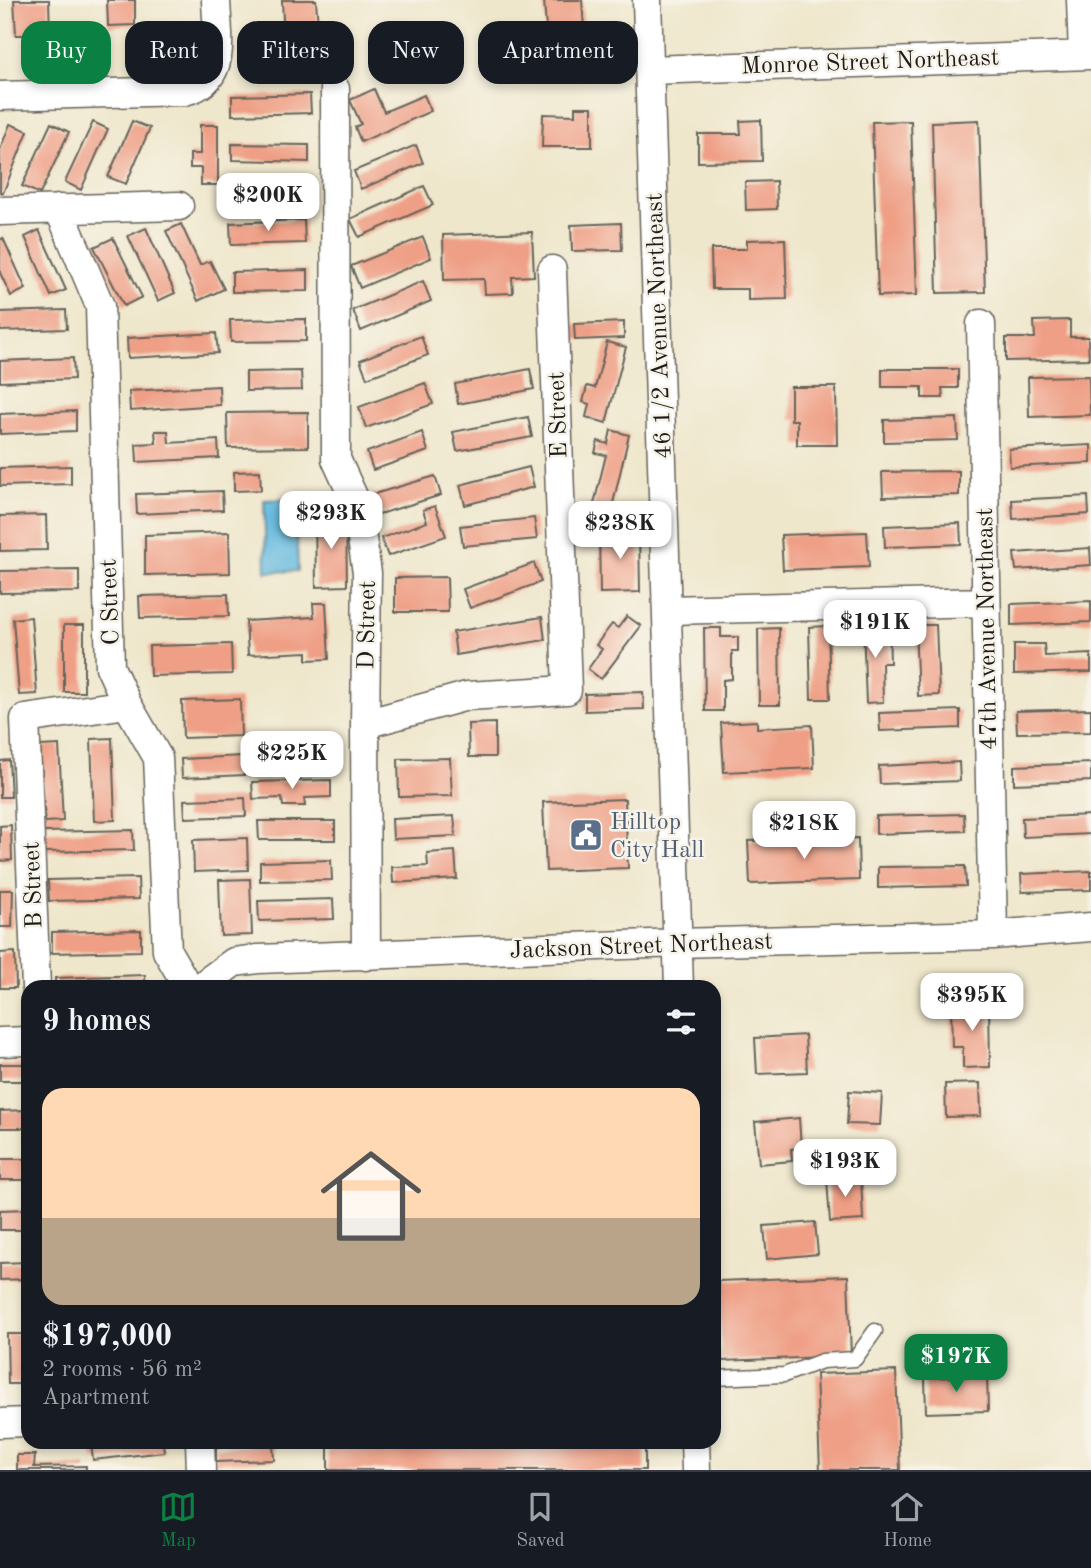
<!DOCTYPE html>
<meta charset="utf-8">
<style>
:root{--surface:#171b24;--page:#20242c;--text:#f1f3f6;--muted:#9ea1a6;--line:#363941;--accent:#0b8043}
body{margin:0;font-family:"Old Standard TT",serif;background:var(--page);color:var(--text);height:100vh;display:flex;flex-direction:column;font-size:26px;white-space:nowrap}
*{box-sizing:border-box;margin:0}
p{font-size:23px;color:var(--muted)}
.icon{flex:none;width:38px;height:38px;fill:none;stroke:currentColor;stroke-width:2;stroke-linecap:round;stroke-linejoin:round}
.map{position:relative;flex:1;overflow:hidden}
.side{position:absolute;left:21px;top:980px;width:700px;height:469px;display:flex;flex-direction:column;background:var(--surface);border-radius:21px;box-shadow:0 4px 10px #0003}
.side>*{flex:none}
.banner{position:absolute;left:21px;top:21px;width:700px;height:63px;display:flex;gap:14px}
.price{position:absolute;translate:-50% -60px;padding:0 16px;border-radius:14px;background:#fff;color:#222;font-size:23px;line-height:46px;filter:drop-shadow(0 2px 4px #0008)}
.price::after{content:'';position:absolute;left:50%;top:42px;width:21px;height:16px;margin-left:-10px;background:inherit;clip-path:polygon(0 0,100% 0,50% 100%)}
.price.on{background:var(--accent);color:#fff}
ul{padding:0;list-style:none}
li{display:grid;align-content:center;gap:14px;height:371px;padding:0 21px}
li+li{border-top:2px solid var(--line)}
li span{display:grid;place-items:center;height:217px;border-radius:21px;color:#555}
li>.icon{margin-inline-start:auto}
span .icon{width:126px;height:126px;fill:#fffc;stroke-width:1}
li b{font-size:30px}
h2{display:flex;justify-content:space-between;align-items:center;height:84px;padding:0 21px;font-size:30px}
.tag{padding:0 24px;border-radius:21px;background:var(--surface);box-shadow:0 4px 10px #0003;font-size:24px;line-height:63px}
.tag.on{background:var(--accent);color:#fff}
.dock{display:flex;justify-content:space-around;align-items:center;height:98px;border-top:2px solid var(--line);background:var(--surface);font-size:19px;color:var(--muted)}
.dock a{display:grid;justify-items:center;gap:4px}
.dock .on{color:var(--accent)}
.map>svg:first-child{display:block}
.green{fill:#a4d483;stroke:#607850;stroke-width:2}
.water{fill:#62b9df;stroke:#3f6a7e;stroke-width:2}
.building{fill:#ef9f85}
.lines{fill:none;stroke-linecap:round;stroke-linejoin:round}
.service-casing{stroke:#66635a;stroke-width:17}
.minor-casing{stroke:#66635a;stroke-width:31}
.service{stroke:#fff;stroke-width:14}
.minor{stroke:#fff;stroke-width:28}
.labels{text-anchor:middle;stroke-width:5;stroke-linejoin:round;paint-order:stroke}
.street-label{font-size:24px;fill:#1c1c1c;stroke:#f7f3e8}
.service-label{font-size:24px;fill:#4e5e75;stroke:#f7f3e8;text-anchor:start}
</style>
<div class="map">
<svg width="1091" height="1470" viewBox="0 0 1091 1470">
<rect width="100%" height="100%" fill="#f7f3e8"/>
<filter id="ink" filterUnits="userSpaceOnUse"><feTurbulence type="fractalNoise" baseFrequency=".0143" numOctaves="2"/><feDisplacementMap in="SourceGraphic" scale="14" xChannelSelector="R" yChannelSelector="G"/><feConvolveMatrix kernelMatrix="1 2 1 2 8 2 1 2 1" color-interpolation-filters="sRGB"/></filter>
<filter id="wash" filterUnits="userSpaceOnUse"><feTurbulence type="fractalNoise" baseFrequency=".00686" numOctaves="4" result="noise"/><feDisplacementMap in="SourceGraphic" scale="28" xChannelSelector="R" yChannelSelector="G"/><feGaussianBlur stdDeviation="1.57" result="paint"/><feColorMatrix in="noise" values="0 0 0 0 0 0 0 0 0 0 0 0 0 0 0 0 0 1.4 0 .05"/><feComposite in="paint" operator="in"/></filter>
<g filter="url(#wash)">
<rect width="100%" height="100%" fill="#efe7cc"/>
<path class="green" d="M595 976 605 983V987H530L529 979Z"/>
<path class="water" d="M296 499 298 571 266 572 264 500Z"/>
<g id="blocks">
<path class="building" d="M14 0H49L50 35H16Z
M107 0H135V25L108 26Z
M282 0H316L319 38 284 40Z
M544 0H582L586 57 548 58Z
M374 89 384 112 424 95 431 111 361 142 355 127 361 124 350 100Z
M310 94 311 113 232 115V96Z
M575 107H592V147H542L543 114 575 115Z
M761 120 762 161 698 162V134H741L740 121Z
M979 120 985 292 937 293 932 122Z
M132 121 150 128 126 184 108 177Z
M911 121 917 295 878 296 872 122Z
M93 122 108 129 81 190 65 182Z
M51 123 69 132 40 194 22 186Z
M10 124 28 131 3 193 0 192V150Z
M200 125H218V185H201V168H190V154H200Z
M232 144 309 145V162L232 160Z
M416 145 423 163 361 189 354 171Z
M241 181H304V202L242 203Z
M776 181 777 209 746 210 745 182Z
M424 186 433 205 359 237 350 219Z
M304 220 305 243 231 245 230 223Z
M621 223 622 250 572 251 571 225Z
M181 224 200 265 210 261 224 289 198 301 166 231Z
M146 228 175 293 158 301 128 236Z
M39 230 66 290 51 296 25 237Z
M532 232 534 276 512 277 513 293 485 294 484 279 444 280 443 235Z
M423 237 431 258 360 288 351 266Z
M3 238 26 289 11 296 0 273V240Z
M113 238 142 297 124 306 94 247Z
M785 239 787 299 748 300V289H712L711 249H747V240Z
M308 270V291L232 292V272Z
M423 281 431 301 361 331 353 310Z
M66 310 67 329 0 331V312Z
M306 319V341L231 342 230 320Z
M1070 320V337H1088L1089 359 1006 361V338H1035L1034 321Z
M624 322V338L575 340 574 324Z
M216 333 218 353 128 358 127 338Z
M421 336 428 355 367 378 360 360Z
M607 342 626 347 606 423 586 417 589 404 583 402 587 386 595 388Z
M73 358 74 379 0 382V361Z
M530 369 534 389 458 404 455 384Z
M882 369H958V388H942L943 398H922V387H882Z
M301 371 302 390 246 391V372Z
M1089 376 1090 415 1029 417 1028 377Z
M425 383 433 404 366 428 359 407Z
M219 386 220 405 130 411 129 391Z
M791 387H836L837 445H797V420H791Z
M76 411V431L0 434V414Z
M308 412V447L228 448 227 413Z
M528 417 532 437 457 451 453 432Z
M957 418 958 440 884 442V420Z
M611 430 629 435 611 512 593 508 606 455 595 453 598 441 608 444Z
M155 431H168L169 443 218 440 219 458 137 462 136 444 156 443Z
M422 432 428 451 373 470 367 452Z
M1091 445V463L1010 467 1009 449Z
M71 466V484L0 486V468Z
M529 467 534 487 465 505 460 485Z
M260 471 261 490 234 491V472Z
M959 471V495L883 497 882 472Z
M435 476 441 495 377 515 371 495Z
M222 491 223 510 137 514 136 494Z
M1088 496 1089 514 1013 519 1012 500Z
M435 506 446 536 388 556 381 538 427 522 423 510Z
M46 515 47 550 0 551V516Z
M346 515 347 586 316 587 315 516Z
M534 518 537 539 463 546 460 526Z
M960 523 961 544 885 547 884 526Z
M639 529 640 592 600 593 599 530Z
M229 532 230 573 145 575V535Z
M867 532 869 567 783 570 781 535Z
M1090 548 1091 565 1016 570 1014 553Z
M534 563 541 582 470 608 463 589Z
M79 570V592L0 593V571Z
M447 577 448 612H395V578Z
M228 594 229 616 140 618 139 596Z
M1091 601V622L1011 625V604Z
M313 603H326L329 659 307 660V652L248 655 246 621 314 617Z
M627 616 641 626 601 679 588 669 602 649 596 645 612 624 618 628Z
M31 617 37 694 19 695 13 619Z
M542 617 545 640 456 655 453 632Z
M64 625H84V692H64Z
M889 625 890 663H882L883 702 866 703 863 626Z
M915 625H936L939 695 918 696Z
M828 626 830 699H811L809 627Z
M704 628H721V637H738V651H732V679L723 680V711H705Z
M779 628 780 705H759L758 629Z
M231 644 232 674 150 676 149 646Z
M1014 644H1044L1045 656 1091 654V672L1014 674Z
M643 692 644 709 585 711V694Z
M240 699 241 736 183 738 182 701Z
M1091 709V732L1017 733 1016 711Z
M960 710V728L880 731 879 713Z
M757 721V728L812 725 814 768 724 772 721 723Z
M495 723V757H469L468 724Z
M112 738 115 820 94 821 91 739Z
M59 745 63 821 45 822 40 746Z
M243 756 244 775 182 778 181 759Z
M450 758 452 796 399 797 398 759Z
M9 760 11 797H0V761Z
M959 762 960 781 880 784 879 766Z
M1091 763V781L1014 784V766Z
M331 780V797L304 798 305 806H283L282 798 253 799 252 782Z
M245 798 246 816 185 818 184 800Z
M625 799 628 868 546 871 543 802Z
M964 814 965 831 876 834V816Z
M1091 815V834L1023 837 1022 818Z
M454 816 456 836 393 839 392 819Z
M258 821H335V840H259Z
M11 825 12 860 0 861V826Z
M133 830 134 850 44 852V832Z
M247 838 248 870 194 872 193 840Z
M858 838 859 880 750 884 748 841Z
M455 851 457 879 393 883 392 867 428 866 427 853Z
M331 860 332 880 260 881V862Z
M965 866 966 886 878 888V867Z
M1091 871V890L1022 892 1021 874Z
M138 878 139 899 49 901 48 880Z
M250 879 252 935 221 936 219 880Z
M0 890H13L12 927H0Z
M333 899 334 919 259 921 258 901Z
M141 930V951L52 953V932Z
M15 952 16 988H0V953Z
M145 975V987H55V978Z
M989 1002 990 1067 963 1068V1047H952L951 1003Z
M805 1035 807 1072 757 1074 755 1038Z
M0 1064H28V1088H25V1081H0Z
M980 1083 981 1116 946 1117 945 1084Z
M849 1091 882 1093 880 1125 847 1124Z
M28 1110V1128H0V1111Z
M799 1118 801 1148 791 1149 792 1161 759 1164 755 1122Z
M0 1159H28V1180H0Z
M861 1177 863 1220 830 1222 827 1179Z
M28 1209V1230H0V1210Z
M815 1222 818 1254 767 1259 764 1226Z
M28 1262V1279L0 1280V1263Z
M848 1276 851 1356 722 1361 718 1281Z
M7 1334H28V1384H8Z
M896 1371 900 1470H820L816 1374Z
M987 1376 988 1411 926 1413 925 1378Z
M91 1442H163L164 1452 93 1460Z
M328 1442H645V1470H328Z
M273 1445 274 1460 216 1462V1447Z
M17 1455H35L34 1467 86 1466V1470H17Z"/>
</g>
</g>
<g filter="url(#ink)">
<use href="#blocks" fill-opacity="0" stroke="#66635a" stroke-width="2"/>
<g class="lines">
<defs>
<path id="service" d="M714 1378 784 1375 822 1361 855 1359 875 1331"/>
<path id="minor" d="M647 0 679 987
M1081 0 1083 55
M650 70 1091 55
M335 89 336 459 357 505 367 573 365 724 366 956
M0 96 184 91C229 81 217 36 216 0
M59 209 100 306 110 667 127 704 158 758 167 951 188 987
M0 211 179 206
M981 324 993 935
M668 610 985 602
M365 724 467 696 567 690 552 270
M36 987 25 719 127 704
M200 987 234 962 258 959 677 943 993 935 1091 927
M0 1042 28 1041
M0 1423 28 1422
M200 1442 201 1470
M695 1442 696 1470"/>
</defs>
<use href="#service" class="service-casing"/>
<use href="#minor" class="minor-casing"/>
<use href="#service" class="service"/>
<use href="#minor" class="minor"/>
</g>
</g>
<defs>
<symbol id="civic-square" viewBox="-11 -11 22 22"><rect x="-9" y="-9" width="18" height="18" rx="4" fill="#5c6f8a" stroke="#f7f3e8"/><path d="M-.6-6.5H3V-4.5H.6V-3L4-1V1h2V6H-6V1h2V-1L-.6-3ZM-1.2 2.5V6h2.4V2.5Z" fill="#fff"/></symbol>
</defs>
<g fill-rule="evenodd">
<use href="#civic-square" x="567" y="816" width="38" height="38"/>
</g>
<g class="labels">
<g class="street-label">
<text transform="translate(870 61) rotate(-2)" y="8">Monroe Street Northeast</text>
<text transform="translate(658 326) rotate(-92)" y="8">46 1/2 Avenue Northeast</text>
<text transform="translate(557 415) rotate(-92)" y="8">E Street</text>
<text transform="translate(109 602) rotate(-92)" y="8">C Street</text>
<text transform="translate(366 625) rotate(-89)" y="8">D Street</text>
<text transform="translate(986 629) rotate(-91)" y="8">47th Avenue Northeast</text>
<text transform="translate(32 885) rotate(-92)" y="8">B Street</text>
<text transform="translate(641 945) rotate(-2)" y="8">Jackson Street Northeast</text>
</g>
<g class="service-label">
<text x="610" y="829">Hilltop<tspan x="610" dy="28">City Hall</tspan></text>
</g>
</g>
</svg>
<b class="price" style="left:268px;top:233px">$200K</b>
<b class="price" style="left:331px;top:551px">$293K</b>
<b class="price" style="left:620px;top:561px">$238K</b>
<b class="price" style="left:875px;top:660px">$191K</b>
<b class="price" style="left:292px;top:791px">$225K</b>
<b class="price" style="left:804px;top:861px">$218K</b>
<b class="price" style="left:972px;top:1033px">$395K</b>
<b class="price" style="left:845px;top:1199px">$193K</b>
<b class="price on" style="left:956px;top:1394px">$197K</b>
<div class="banner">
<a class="tag on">Buy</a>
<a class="tag">Rent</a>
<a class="tag">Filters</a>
<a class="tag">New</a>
<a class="tag">Apartment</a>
</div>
<section class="side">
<h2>9 homes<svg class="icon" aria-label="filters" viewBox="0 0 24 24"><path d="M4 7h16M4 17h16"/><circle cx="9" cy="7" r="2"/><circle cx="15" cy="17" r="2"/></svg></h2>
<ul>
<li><span style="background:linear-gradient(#ffd9b3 60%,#b9a48a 0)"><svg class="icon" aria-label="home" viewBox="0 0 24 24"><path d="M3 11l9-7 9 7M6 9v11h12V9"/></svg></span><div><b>$197,000</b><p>2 rooms · 56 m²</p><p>Apartment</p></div></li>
</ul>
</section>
</div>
<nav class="dock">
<a class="on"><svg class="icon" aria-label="map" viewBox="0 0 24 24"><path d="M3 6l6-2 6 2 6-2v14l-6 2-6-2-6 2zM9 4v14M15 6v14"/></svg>Map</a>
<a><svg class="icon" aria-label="saved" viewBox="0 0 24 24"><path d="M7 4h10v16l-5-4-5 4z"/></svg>Saved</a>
<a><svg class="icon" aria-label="home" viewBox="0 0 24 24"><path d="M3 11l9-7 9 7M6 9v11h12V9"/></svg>Home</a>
</nav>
